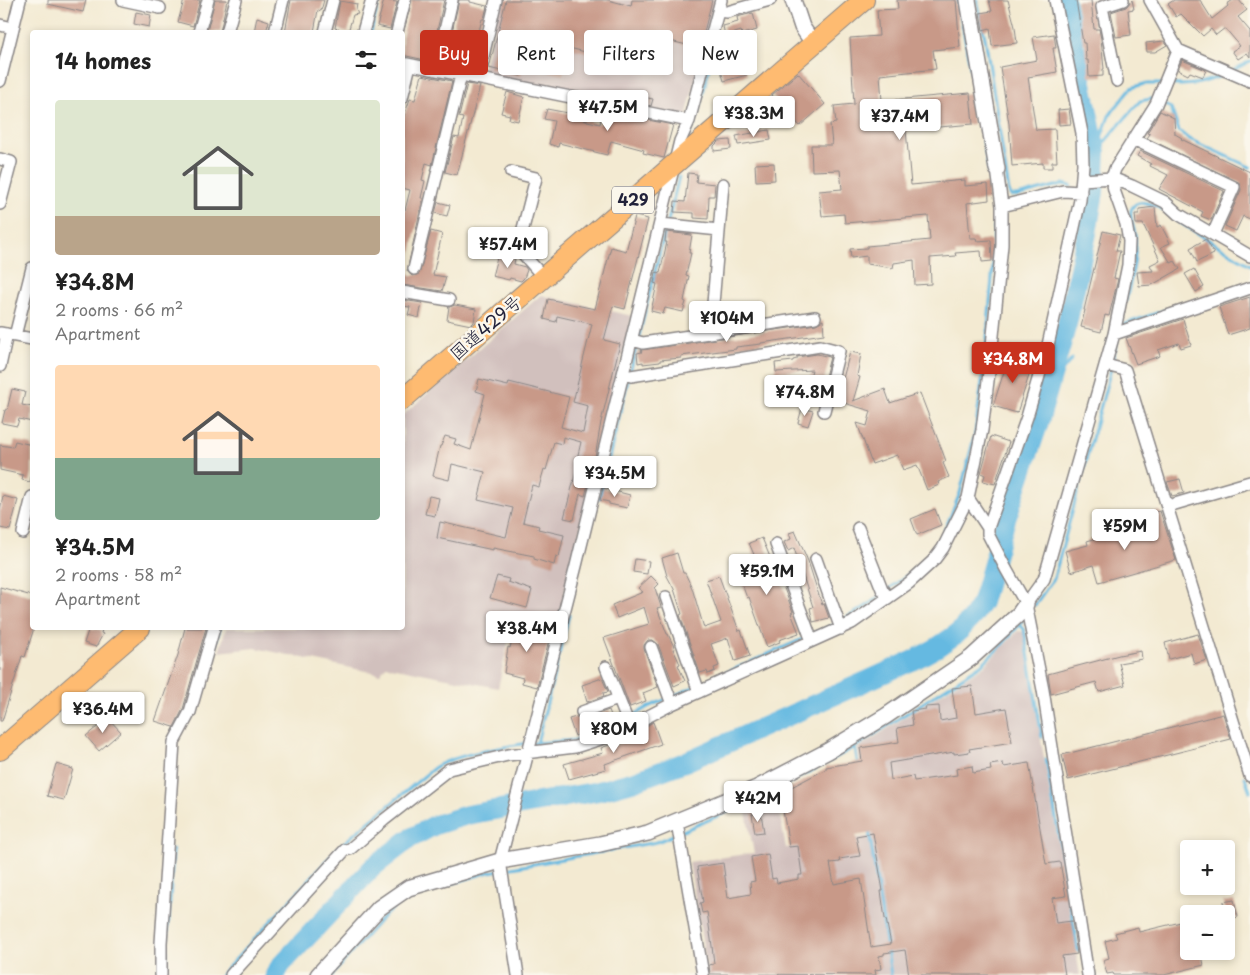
<!DOCTYPE html>
<meta charset="utf-8">
<style>
:root{--surface:#fff;--page:#f2f2f2;--text:#222;--muted:#767676;--accent:#c8321e}
body{margin:0;font-family:"Playpen Sans","Klee One",sans-serif;background:var(--page);color:var(--text);height:100vh;display:flex;flex-direction:column;font-size:19px;white-space:nowrap}
*{box-sizing:border-box;margin:0}
p{font-size:16px;color:var(--muted)}
.icon{flex:none;width:28px;height:28px;fill:none;stroke:currentColor;stroke-width:2;stroke-linecap:round;stroke-linejoin:round}
.map{position:relative;flex:1;overflow:hidden}
.panel{position:absolute;left:30px;top:30px;width:375px;height:600px;display:flex;flex-direction:column;background:var(--surface);border-radius:5px;box-shadow:0 2px 8px #0003}
.panel>*{flex:none}
.top-card{position:absolute;left:420px;top:30px;width:475px;height:45px;display:flex;gap:10px}
.fabs{position:absolute;left:1180px;top:840px;display:grid;gap:10px}
.fabs a{display:grid;place-items:center;width:55px;height:55px;border-radius:5px;background:var(--surface);box-shadow:0 2px 8px #0003;font-size:25px}
.price{position:absolute;translate:-50% -42px;padding:0 11px;border-radius:5px;background:#fff;color:#222;font-size:16px;line-height:32px;filter:drop-shadow(0 1px 2px #0008)}
.price::after{content:'';position:absolute;left:50%;top:30px;width:15px;height:11px;margin-left:-8px;background:inherit;clip-path:polygon(0 0,100% 0,50% 100%)}
.price.selected{background:var(--accent);color:#fff}
ul{padding:0;list-style:none}
li{display:grid;align-content:center;gap:10px;height:265px;padding:0 25px}
li span{display:grid;place-items:center;height:155px;border-radius:5px;color:#555}
li>.icon{margin-inline-start:auto}
span .icon{width:90px;height:90px;fill:#fffc;stroke-width:1}
li b{font-size:21px}
h2{display:flex;justify-content:space-between;align-items:center;height:60px;padding:0 25px;font-size:21px}
.tag{padding:0 18px;border-radius:5px;background:var(--surface);box-shadow:0 2px 8px #0003;font-size:18px;line-height:45px}
.tag.selected{background:var(--accent);color:#fff}
.map>svg:first-child{display:block}
.industrial{fill:#d1c0bd}
.lines{fill:none;stroke-linecap:round;stroke-linejoin:round}
.stream{stroke:#65b9e1;stroke-width:3}
.river{stroke:#65b9e1;stroke-width:20}
.building{fill:#c89988;fill-rule:evenodd}
.minor-casing{stroke:#8a8686;stroke-width:14}
.tertiary-casing{stroke:#8a8686;stroke-width:18}
.trunk-casing{stroke:#8a8686;stroke-width:22}
.minor{stroke:#fff;stroke-width:11}
.tertiary{stroke:#fff;stroke-width:15}
.trunk{stroke:#febb71;stroke-width:20}
.labels{text-anchor:middle;stroke-width:5;stroke-linejoin:round;paint-order:stroke}
.shield{fill:#fbf7ec;stroke:#636270;stroke-width:1}
.shield-label{font-size:16px;font-weight:bold;fill:#22223b}
.street-label{font-size:18px;fill:#22223b;stroke:#fbf7ec}
</style>
<div class="map">
<svg width="1250" height="975" viewBox="0 0 1250 975">
<rect width="100%" height="100%" fill="#fbf7ec"/>
<filter id="ink" filterUnits="userSpaceOnUse"><feTurbulence type="fractalNoise" baseFrequency=".02" numOctaves="2"/><feDisplacementMap in="SourceGraphic" scale="10" xChannelSelector="R" yChannelSelector="G"/><feConvolveMatrix kernelMatrix="1 2 1 2 8 2 1 2 1" color-interpolation-filters="sRGB"/></filter>
<filter id="wash" filterUnits="userSpaceOnUse"><feTurbulence type="fractalNoise" baseFrequency=".0096" numOctaves="4" result="noise"/><feDisplacementMap in="SourceGraphic" scale="20" xChannelSelector="R" yChannelSelector="G"/><feGaussianBlur stdDeviation="1.12" result="paint"/><feColorMatrix in="noise" values="0 0 0 0 0 0 0 0 0 0 0 0 0 0 0 0 0 1.4 0 .05"/><feComposite in="paint" operator="in"/></filter>
<g filter="url(#wash)">
<rect width="100%" height="100%" fill="#f3ead2"/>
<path class="industrial" d="M501 0H715L686 117 482 77Z
M541 295 632 316 555 632 513 620 498 688 386 666 380 674 255 648 219 652 226 628H402L403 415Z
M1018 631 1023 632 1080 975H708L689 862 754 853 745 807 776 792 786 848 871 836 858 748 984 666Z"/>
<g class="lines">
<path class="stream" d="M977 0 986 43 1009 192 1011 196H1017L1055 186H1059L1063 184 1071 186
M371 32 379 0
M1232 71 1250 61
M1167 84C1191 87 1204 83 1226 74
M1160 103 1171 108 1179 131 1187 138 1250 167
M687 140 697 117 711 61
M1097 149 1109 116 1131 88 1144 84H1161
M1096 152 1140 101 1151 99 1154 100
M1082 189 1094 192
M1176 219 1184 225 1250 265
M668 221 679 177
M1126 301C1131 279 1137 258 1135 235 1134 228 1128 214 1132 208 1140 195 1163 209 1171 215
M1121 329V325L1166 310
M1112 363 1117 342
M1053 372 1062 371 1072 359
M599 498 666 227
M1035 605 1054 578 1111 369
M1020 625 1024 629 1042 737
M813 634 830 627 865 607 922 564 938 546 960 493 975 433 986 351 993 265 995 206 958 0
M206 677 220 628
M533 743 576 740 599 732 617 725 648 707 807 637
M537 743 569 615
M855 747 858 766
M1046 759 1078 951
M1245 777 1250 792
M869 831 891 975
M167 975V950L173 850
M221 975 340 846 434 768C453 755 503 747 527 743
M332 975 380 920 398 904 427 891 489 872 657 842 767 795 855 747 981 665 1001 646 1022 622"/>
<path class="river" d="M275 975 281 965 373 867 409 839 435 825 467 815 599 791 635 781 685 762 916 659 936 648 958 633 973 616 982 602 1005 522 1038 425 1067 324 1086 238 1094 192 1096 152 1065 0"/>
</g>
<g id="blocks">
<path class="building" d="M48 0H86L83 12 48 4Z
M184 0H200L193 26 178 22Z
M215 0H227L220 32 207 31Z
M291 0H324L321 11 318 10 314 32H285Z
M384 0 397 2 390 29 377 26Z
M412 0H444L430 61 402 55V37Z
M459 0H470V2L487 6 484 19H482L474 52 476 53 474 64 450 58 449 65 445 64Z
M506 0H608L631 6 632 0H712L700 48 670 41 663 71 569 48 563 75 523 66 521 76 489 68Z
M897 0H956L960 47 933 50 936 69 880 75 882 101 970 93 973 124 906 130 911 185 965 180V186L988 184 989 200 967 203 970 238H976L977 241 991 240 992 261 982 262 981 251 955 253 956 256 930 258 931 284 915 285 914 260 894 263 893 268 867 264V256L851 258 850 249 867 248V246L930 240 928 216 845 223 844 214 822 216 819 191 842 189 840 170 812 171 811 145H832L830 124 836 123 834 106 854 104 850 38 879 36 877 10 898 9Z
M989 0H1008L1015 27 1017 43 992 46 990 28 983 30 980 13 992 11Z
M1076 0H1091L1094 29H1099L1101 39 1104 69H1103V76L1089 77 1088 60H1086L1085 43H1083Z
M1132 0 1134 9 1128 10 1131 35 1116 37 1111 12 1126 7Z
M1174 0H1200L1212 19 1228 6 1227 4 1233 0H1239L1247 10 1238 17 1250 31V57L1247 53 1238 59 1232 51 1240 46 1225 28 1216 35 1211 29 1203 36 1181 14 1176 17 1168 4Z
M340 1 357 4 356 10 358 14 353 15 348 32 335 28Z
M136 12 151 15 149 27 134 24Z
M753 13 757 30 742 34 741 31 725 36 723 26 738 22 737 17Z
M257 17 269 21 266 32H254Z
M1054 34 1056 48H1053L1057 72 1028 77 1036 130 1055 129 1057 162H1052V168H1043V163L1012 166 1009 124 1000 67 1037 60 1033 37Z
M1164 41 1167 45 1155 52H1147L1146 43Z
M742 57 747 75 724 81 719 64Z
M1182 60 1206 70 1203 77 1190 72 1188 75 1178 70Z
M798 73 825 104 800 126 772 95Z
M422 75 452 81 432 165 426 163 422 180 425 181 421 198H423L407 271 412 276 419 274 431 231 442 234 433 275 446 277 442 291 402 285V209L405 210 410 190 402 188V122L410 99 415 100Z
M467 84 480 86 457 175 445 172 454 137 459 138 463 118 459 117Z
M507 92 524 97 518 121 509 119 510 115 501 113Z
M615 92 653 99 651 106 614 98Z
M570 105 586 108 583 120 600 124 603 111 673 125 664 158 643 153 644 150 611 141 607 155 559 143 558 147 549 144 554 121 544 119 547 109 568 113Z
M1069 109 1071 124 1059 125 1058 110Z
M1160 111 1174 118 1175 134 1182 138 1181 139 1250 172V219L1243 216 1236 231 1225 226 1241 190 1240 183 1147 138 1150 134 1147 133Z
M769 130 771 140 738 145 736 136Z
M730 140 731 149 714 151V146L719 141Z
M1140 151 1224 191 1211 220 1201 216 1203 212 1159 189 1168 175 1150 166 1151 164 1137 156Z
M774 163 775 180 756 181 755 164Z
M688 173 697 174 696 182 715 184 714 196H709L708 219 694 218V213L674 212 675 201 685 202Z
M438 202 450 205 447 216 435 213Z
M1155 207 1157 227 1161 225 1170 243 1161 247 1171 263 1175 261 1180 269 1152 285 1139 286 1137 272 1153 271 1150 265 1160 260 1143 224H1136L1135 214H1139V209Z
M635 216 648 219 625 309 613 306 604 340 620 344 601 422 595 457 585 496 580 494 574 520 564 518 579 460 577 459 581 442 563 437 562 444 554 442 546 470 544 469 539 487 532 485 523 522 539 526 538 529 564 535 559 557 556 556 554 565 534 559V556L493 548V550L437 538 440 522 506 537 513 508 478 500 485 472 452 464 449 480 433 476 440 446H441L445 436 456 439 454 444 471 450 485 394 476 391 479 379 508 386 509 382 569 397 561 427 583 433 588 406 573 402 592 324 557 316 556 322 544 319 548 299 595 309 611 247 626 251Z
M1103 231 1120 235 1116 251H1120L1114 278 1118 279 1109 316 1105 315 1101 332 1081 327 1085 310H1084Z
M666 232 692 235 689 253H691L686 275 689 276 684 301 686 302 683 312 665 308 663 314 651 311 657 284 654 283 656 272 660 273 667 242H665Z
M1206 239 1214 254 1197 262 1190 248Z
M498 254 515 259 514 264 525 267 527 270 524 278 521 281 510 278 509 280 492 276Z
M1194 269 1204 287 1196 292 1185 274Z
M1250 297V328L1228 335 1219 307Z
M402 300 422 303 419 318 408 315 410 307 402 306Z
M455 305 476 309 474 322 471 325 447 320 449 307Z
M1183 319 1191 345 1181 348 1179 343 1158 350 1160 356 1136 364 1126 338Z
M823 320 824 334 761 343V344L736 347V349L681 356V358L660 360V362L643 364V362L638 363 637 353 642 352 641 350 816 324Z
M850 352 861 354 857 376 860 377 853 401 885 389 890 403 920 393 946 461 943 463 949 477 938 482 939 485 927 490 917 465 903 470 897 455 872 464 857 423 867 426 871 411 837 401Z
M817 354 830 357 820 396 806 390 812 370 776 372 775 363 793 361V360L797 359V357Z
M1009 356 1033 363 1017 413 993 406Z
M12 389 25 392 22 405 32 407V422L19 419 17 426 2 423 5 410H7Z
M802 408 813 411 808 426 798 423Z
M991 436 1009 442 995 484 983 481 985 475 981 473Z
M15 441 32 445V473L30 482 22 480 23 475 0 470V445L13 447Z
M1180 479 1184 493 1172 496 1167 482Z
M603 488 630 495 627 508 609 504V502L600 500Z
M3 496 18 500 10 530 0 528V510Z
M429 496 439 498 435 516 425 514Z
M935 509 941 525 917 535 911 519Z
M1160 511 1176 560 1099 582 1094 565 1071 572 1065 551 1088 545 1087 541 1153 522 1150 513Z
M795 531 808 561 822 605 824 604 829 618 813 622 810 608 813 607 794 548 788 551 784 542 791 539 789 533Z
M762 538 770 557 769 558 778 584 782 583 793 612 791 613 799 633 779 640 780 642 767 647 749 597 747 598 735 565 755 557 749 543Z
M677 553 683 573H685L692 588 704 628 721 622 706 580 719 576 739 631 741 630 750 656 735 661 728 638 711 644 719 666 714 668 715 671 708 674 707 671 700 673 680 615 682 614 674 589 667 576 662 558Z
M635 559 649 561 647 574 633 572Z
M497 576 509 579 508 582 532 590 527 608 490 598Z
M651 576 659 584 655 588 661 607 657 608 667 634H668L675 649H673L680 664 678 665 685 681 674 686 658 644 653 640H648L644 645V649L658 687 643 693 646 701 630 707 604 638 649 624 644 607 617 618 612 605 643 592 638 588Z
M0 587 32 596V628H34L25 657 22 656 2 721H0Z
M516 622 551 632 537 687 522 683 523 678 504 673 508 647 510 648Z
M89 628 102 630 101 633 103 634 96 647 84 643Z
M185 628H206L183 709 174 727 155 721 178 655Z
M1198 634 1207 660 1194 664 1191 653 1169 659 1165 643Z
M1141 651 1142 659 1119 663 1125 685 1099 692 1096 682 1051 694 1048 674 1119 655Z
M602 678 608 692 603 693 604 696 587 702 582 685Z
M972 686 976 713 1006 708 1012 742 969 749 970 752 954 754V752L889 763 891 780 913 776 914 781 957 775 956 769 972 766 973 773 991 770 990 765 1003 763 1004 767 1029 763 1046 864 1060 862 1066 896 1052 898 1056 923 1072 921 1077 954 1062 956 1065 975H909L905 950 884 953V955L879 956 881 969 875 970 876 975 710 974 709 965 714 964 712 946 707 912 702 913 700 903 703 902 697 867 723 863 728 898 751 894 750 882 755 881 751 857 768 854 772 879 776 878 777 883 799 879V875H802L798 846 789 847 782 804 772 806 771 798 781 796 780 793 826 769V767L862 761 860 748 899 742 897 728 913 725 911 711 926 709 925 707 939 706 940 721 956 718 952 688ZM873 833 883 891H881L885 919H886L891 944 871 947 861 879 834 884 830 863 840 862 839 859 860 856 856 836Z
M609 710 613 721 575 736 569 719 576 717 584 719Z
M1223 714 1231 739 1068 780 1062 755Z
M108 718 121 732 99 751 86 736Z
M653 722 661 744 605 764 606 769 569 779 564 764 603 753 601 748 612 744 613 746 640 736 639 734 646 731 645 727Z
M56 764 73 769 64 800 47 796Z
M761 813 764 832 755 833 752 814Z
M1234 900 1238 917 1228 920 1223 902Z
M1189 920V951H1201L1204 965 1164 975H1114L1113 973 1107 974 1103 960 1109 958 1105 941 1117 938 1115 933 1138 927 1139 932Z"/>
</g>
</g>
<g filter="url(#ink)">
<use href="#blocks" fill-opacity="0" stroke="#8a8686" stroke-width="1"/>
<g class="lines">
<defs>
<path id="minor" d="M123 0 160 8
M1150 0 1178 50 1250 81
M718 11 727 12 770 0
M0 25 13 28
M199 32 208 0
M227 32 236 0
M275 32 283 0
M325 32 333 0
M363 32 372 0
M397 32 405 0
M402 63 689 121
M436 70 452 0
M478 78 496 0
M0 81 20 0
M1117 81 1102 7 1123 0
M402 98 410 65
M1133 139 1234 187 1213 234
M0 159 11 162 0 204
M511 172 536 178 518 248 544 278
M1082 180 1112 178 1132 186 1165 202 1178 214 1250 256
M1002 206 1063 191 1081 192
M661 224 719 230
M414 269 461 75
M402 292 449 300
M713 304 723 184
M0 333 32 339
M1114 334 1250 288
M15 336 32 268
M632 340 643 343 815 317
M1106 365 1125 370 1250 776
M0 366 7 334
M623 374 631 376 820 346 839 351 824 411
M968 498 988 528V534L1006 569 1026 604 1043 690 1088 975
M1168 506 1250 482
M858 528 882 589 888 598
M988 528 1027 417 1048 345 1080 200 1083 164 1082 133 1055 0
M23 533 32 497
M776 544 812 641
M816 559 841 629
M666 597 699 692
M1026 604 1044 579 1051 555 1114 334 1128 265 1129 241 1126 224 1114 190 1112 178 1115 169 1156 104 1178 50
M651 647 672 704
M606 667 629 725
M582 712 618 699
M677 822 703 975
M161 975V943L174 742 190 712 214 628
M231 975 345 850 350 849 384 820 449 769 508 755 575 747 610 736 672 704 852 623 909 583 934 560 943 548 968 498 982 430 991 356 1002 245V206L997 169
M518 975 500 861 576 566 680 141 689 121 721 0"/>
<path id="tertiary" d="M793 0 802 27 813 43
M968 0 997 169
M318 975 379 908 408 888 500 861 600 844 648 833 757 788 828 751 886 716 971 658 1019 614 1026 604"/>
<path id="trunk" d="M402 400 864 0
M0 750 140 628"/>
</defs>
<use href="#minor" class="minor-casing"/>
<use href="#tertiary" class="tertiary-casing"/>
<use href="#trunk" class="trunk-casing"/>
<use href="#minor" class="minor"/>
<use href="#tertiary" class="tertiary"/>
<use href="#trunk" class="trunk"/>
</g>
</g>
<g class="labels">
<rect class="shield" x="612" y="186.5" width="42" height="27" rx="4"/>
<g class="shield-label">
<text x="633" y="206">429</text>
</g>
<g class="street-label">
<text transform="translate(486 328) rotate(-41)" y="6">国道429号</text>
</g>
</g>
</svg>
<div class="fabs">
<a>+</a>
<a>−</a>
</div>
<b class="price" style="left:608px;top:132px">¥47.5M</b>
<b class="price" style="left:754px;top:138px">¥38.3M</b>
<b class="price" style="left:900px;top:141px">¥37.4M</b>
<b class="price" style="left:508px;top:269px">¥57.4M</b>
<b class="price" style="left:727px;top:343px">¥104M</b>
<b class="price selected" style="left:1013px;top:384px">¥34.8M</b>
<b class="price" style="left:805px;top:417px">¥74.8M</b>
<b class="price" style="left:615px;top:498px">¥34.5M</b>
<b class="price" style="left:1125px;top:551px">¥59M</b>
<b class="price" style="left:767px;top:596px">¥59.1M</b>
<b class="price" style="left:527px;top:653px">¥38.4M</b>
<b class="price" style="left:103px;top:734px">¥36.4M</b>
<b class="price" style="left:614px;top:754px">¥80M</b>
<b class="price" style="left:758px;top:823px">¥42M</b>
<div class="top-card">
<a class="tag selected">Buy</a>
<a class="tag">Rent</a>
<a class="tag">Filters</a>
<a class="tag">New</a>
</div>
<section class="panel">
<h2>14 homes<svg class="icon" aria-label="filters" viewBox="0 0 24 24"><path d="M4 7h16M4 17h16"/><circle cx="9" cy="7" r="2"/><circle cx="15" cy="17" r="2"/></svg></h2>
<ul>
<li><span style="background:linear-gradient(#dfe7d0 75%,#b9a48a 0)"><svg class="icon" aria-label="home" viewBox="0 0 24 24"><path d="M3 11l9-7 9 7M6 9v11h12V9"/></svg></span><div><b>¥34.8M</b><p>2 rooms · 66 m²</p><p>Apartment</p></div></li>
<li><span style="background:linear-gradient(#ffd9b3 60%,#7fa58c 0)"><svg class="icon" aria-label="home" viewBox="0 0 24 24"><path d="M3 11l9-7 9 7M6 9v11h12V9"/></svg></span><div><b>¥34.5M</b><p>2 rooms · 58 m²</p><p>Apartment</p></div></li>
</ul>
</section>
</div>
